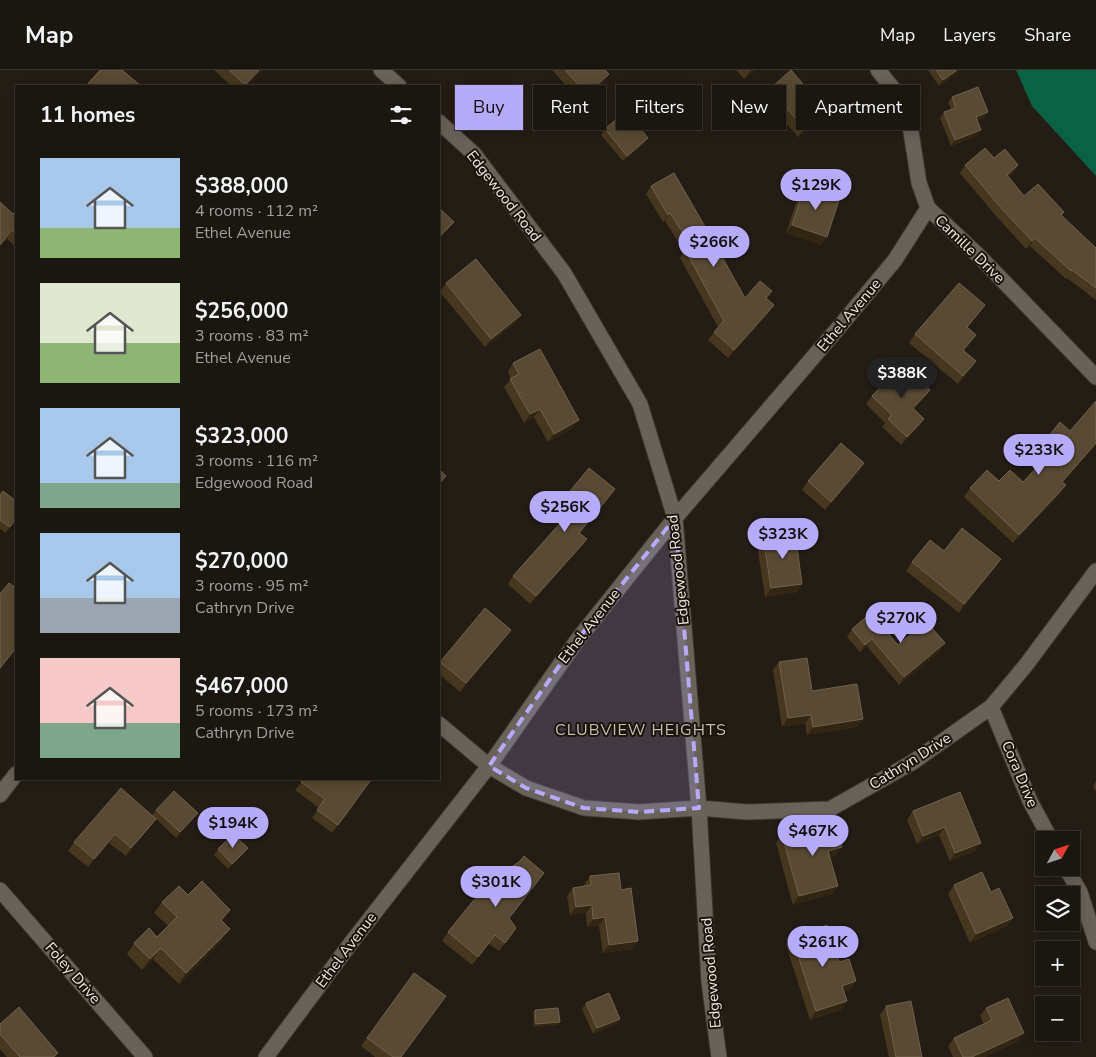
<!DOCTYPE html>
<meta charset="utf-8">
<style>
:root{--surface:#1a1610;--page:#231f19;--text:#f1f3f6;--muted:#9f9f9f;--line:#383530;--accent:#b6abf8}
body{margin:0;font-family:"Nunito Sans",sans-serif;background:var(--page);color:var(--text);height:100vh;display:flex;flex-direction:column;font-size:19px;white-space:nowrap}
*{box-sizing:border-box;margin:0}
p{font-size:16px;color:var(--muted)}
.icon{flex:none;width:28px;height:28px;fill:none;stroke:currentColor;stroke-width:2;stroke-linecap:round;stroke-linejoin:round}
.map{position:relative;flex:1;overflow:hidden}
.side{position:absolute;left:15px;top:15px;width:425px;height:695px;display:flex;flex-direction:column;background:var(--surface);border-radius:0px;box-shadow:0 2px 12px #0003,0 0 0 1px var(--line)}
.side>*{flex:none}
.guide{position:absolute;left:455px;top:15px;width:475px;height:45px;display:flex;gap:10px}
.needle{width:32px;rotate:50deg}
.tools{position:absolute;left:1035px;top:761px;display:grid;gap:10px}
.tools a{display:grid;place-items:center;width:45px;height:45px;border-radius:0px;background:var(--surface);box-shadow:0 2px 12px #0003,0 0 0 1px var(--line);font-size:25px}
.price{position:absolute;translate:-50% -42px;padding:0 11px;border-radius:18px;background:var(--accent);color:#111;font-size:16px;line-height:32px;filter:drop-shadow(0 1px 2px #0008)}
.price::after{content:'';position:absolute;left:50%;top:30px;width:15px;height:11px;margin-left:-8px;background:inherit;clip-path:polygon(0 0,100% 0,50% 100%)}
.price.on{background:#222;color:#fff}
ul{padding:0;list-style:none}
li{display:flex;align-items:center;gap:15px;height:125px;padding:0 25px}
li span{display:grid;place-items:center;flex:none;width:140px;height:100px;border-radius:0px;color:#555}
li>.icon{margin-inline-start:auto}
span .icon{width:60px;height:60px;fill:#fffc;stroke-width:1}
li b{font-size:21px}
h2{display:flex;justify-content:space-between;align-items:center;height:60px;padding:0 25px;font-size:21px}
.pill{padding:0 18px;border-radius:0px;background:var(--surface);box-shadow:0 2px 12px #0003,0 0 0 1px var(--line);font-size:18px;line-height:45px}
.pill.on{background:var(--accent);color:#111}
header{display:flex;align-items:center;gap:30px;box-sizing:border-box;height:70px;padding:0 25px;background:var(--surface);border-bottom:1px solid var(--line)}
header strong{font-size:24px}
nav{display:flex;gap:28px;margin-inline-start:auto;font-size:18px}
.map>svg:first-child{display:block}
.forest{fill:#0b6144}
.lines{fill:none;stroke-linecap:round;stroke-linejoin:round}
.minor-casing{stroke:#3d3834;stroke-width:17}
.minor{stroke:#696259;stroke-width:15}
.wall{fill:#463720}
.shaded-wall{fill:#312513}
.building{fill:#584a34;stroke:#6f634f}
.marked{fill:#b6abf8;fill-opacity:0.2;stroke:#b6abf8;stroke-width:4;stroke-dasharray:10 6;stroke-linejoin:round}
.labels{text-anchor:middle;stroke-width:4;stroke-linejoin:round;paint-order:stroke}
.street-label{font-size:15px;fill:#ebe7e1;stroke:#1a140c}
.neighbourhood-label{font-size:16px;letter-spacing:1px;fill:#c6beb3;stroke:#1a140c}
</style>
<header>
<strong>Map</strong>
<nav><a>Map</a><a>Layers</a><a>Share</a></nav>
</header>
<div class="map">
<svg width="1096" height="987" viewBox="0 0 1096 987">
<rect width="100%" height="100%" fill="#231d15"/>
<path class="forest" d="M1016 0H1096V106L1032 36Z"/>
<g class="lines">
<defs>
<path id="minor" d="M381 0 399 16
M878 0 907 36 919 113 928 138 979 186 1096 307
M439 52 474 84 564 203 640 334 675 448 699 738 709 912 719 987
M991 637 1030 731 1051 770
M439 654 489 696 526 718 584 738 639 742 699 738 747 742 830 739 913 692 991 637 1026 595 1096 501
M0 725 16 704
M1066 798 1080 822 1096 872
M0 820 145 987
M266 987 351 873 489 696 578 569 675 448 840 256 895 190 928 138"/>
</defs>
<use href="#minor" class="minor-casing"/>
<use href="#minor" class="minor"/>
</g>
<path class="wall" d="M214 0H262L246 16H231Z
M552 0H605L609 4 603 13 581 33Z
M736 0H755L744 9Z
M928 0H961L939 16Z
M770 19 825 40 819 49 798 67 764 27Z
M952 27 984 48 977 50V66L951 76 940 48 944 42 951 40 948 32Z
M605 59 648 68 644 74 623 91 601 65Z
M994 88 1018 95 1013 103 1008 106 1024 126 1061 145 1096 178V230L1067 208 1066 209 1030 176 1026 179 996 146 960 103 965 95Z
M651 116 745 228 767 229 774 235 769 243 728 288 708 270 718 257 680 188 684 181 665 151 663 152 646 124Z
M805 116 821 175 786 163 799 124Z
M16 140V177L7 169 13 144Z
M446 213 521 245 515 253 485 277 440 222Z
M985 235 968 257 970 273 964 281 970 300 958 314 909 273 915 264Z
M513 293 573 358 548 372 534 347 524 353 504 317 511 309 508 302Z
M930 320 924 328 914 339 924 349 918 357 901 375 882 357 885 353 866 334 872 326Z
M1060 352 1063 413 1060 424 1013 473 964 427 970 418 999 411 1023 412 1051 383 1042 375Z
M859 402 825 440 802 420 808 411Z
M0 425 16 448 6 463 0 459Z
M609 428 580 463 587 469 581 477 530 534 508 514 513 506 565 448 555 441 561 432Z
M763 466 802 514 797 522 765 527 757 475Z
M944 481 995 497 959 543 906 501 912 492Z
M485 538 511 560 505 568 460 622 439 604V593Z
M852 559 898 575 940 581 899 615 867 576 860 582 847 567Z
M779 592 812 621 863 649 857 657 807 665 805 653 782 657 773 600Z
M304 709 370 711 332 763 312 748 319 738 295 720Z
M1096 711V722L1093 716Z
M960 722 975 781 950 791 939 765 917 774 907 750 913 741Z
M156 740 198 743 194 748 176 768 156 749 150 757 126 786 109 773 88 797 68 781 74 772 152 745Z
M782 765 842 777 836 785 830 787 838 816 832 824 793 835 776 773Z
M218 779 244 784 228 799 214 785Z
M590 806 621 820 638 871 632 879 603 883 599 856 587 857 586 843 570 845 567 826 573 818 584 816V815Z
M538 811 509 848 516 858 499 881 489 874 472 895 442 871 448 862Z
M954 815 991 822 1013 848 1007 856 970 873 948 824Z
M188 825 222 851 230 859 222 870 179 914 153 889 142 900 127 884 134 873 157 867 168 856 154 843 162 832Z
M792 867 839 892 856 911 850 920 844 922 847 931 841 940 810 950 786 875Z
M414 903 402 987H375L361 976Z
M586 933 620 949 616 954 593 964 582 939Z
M886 936 922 987H889L880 945Z
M986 938 1018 971 985 987H953L948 976 954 968 984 954 980 946Z
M535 940 560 952 558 955 534 957 533 943Z
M0 954 58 983 55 987H7L0 979Z"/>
<path class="shaded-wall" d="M259 0H262L246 16H244Z
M752 0H755L744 9 750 1Z
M957 0H961L939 16 943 10Z
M609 4 603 13 581 33 587 24Z
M825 40 819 49 798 67 804 58Z
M988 42 984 48 972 52 976 47Z
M981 60 977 66 951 76 955 70Z
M648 68 644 74 623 91 627 86Z
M1018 95 1013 103 1002 112 1007 105Z
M670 143 665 151 663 152 668 145Z
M454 152 448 160 439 169V167Z
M792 155 827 167 821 175 786 163Z
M12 160 7 169 0 176V175Z
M1035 168 1030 176 1026 179 1032 171Z
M774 235 769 243 728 288 734 280Z
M985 235 979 244 961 265 967 257Z
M521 245 515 253 485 277 491 269Z
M976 265 970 273 957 289 963 280Z
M976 291 970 300 958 314 963 306Z
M930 320 924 328 907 347 913 338Z
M540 339 534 347 524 353 530 344Z
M924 349 918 357 901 375 907 367Z
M579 350 573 358 548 372 554 364Z
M1096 373V375L1056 420 1062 412Z
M864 393 859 402 825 440 831 432Z
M1066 415 1060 424 1013 473 1019 465Z
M615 419 609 428 574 471 579 463Z
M587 469 581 477 530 534 536 526Z
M1001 489 995 497 959 543 964 534Z
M802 514 797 522 765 527 771 518Z
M511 560 505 568 460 622 466 613Z
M872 569 867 576 860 582 865 575Z
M945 573 940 581 899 615 904 607Z
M16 578V579L0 599V598Z
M811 645 805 653 782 657 788 648Z
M863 649 857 657 807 665 813 657Z
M198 743 194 748 176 768 180 762Z
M156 749 150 757 126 786 131 778Z
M945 757 939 765 917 774 923 766Z
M115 764 109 773 88 797 94 789Z
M981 773 975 781 950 791 955 783Z
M842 777 836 785 822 789 828 781Z
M248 778 244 784 228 799 232 794Z
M838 816 832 824 793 835 799 826Z
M592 835 586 843 570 845 576 837Z
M230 840 223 851 213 861 221 850Z
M605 847 599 856 587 857 593 849Z
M1013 848 1007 856 970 873 976 864Z
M230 859 222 870 179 914 186 903Z
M495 865 489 874 472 895 478 887Z
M638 871 632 879 603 883 609 875Z
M161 878 153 889 142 900 150 889Z
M856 911 850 920 836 924 842 916Z
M847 931 841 940 810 950 816 941Z
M620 949 616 954 593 964 597 958Z
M560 952 558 955 534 957 536 954Z
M1024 963 1018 971 985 987H972Z"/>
<path class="building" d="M100 0H122L141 16H86Z
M229 0H259L245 15Z
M565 0H605L609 4 587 24Z
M791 0 825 40 804 58 770 19Z
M936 0H957L943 10Z
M978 17 988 42 976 47 981 60 955 70 944 42 956 38 952 27Z
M626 41 648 68 627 86 605 59Z
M985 78 994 88 1005 79 1018 95 1007 105 1024 126 1038 114 1064 142 1061 145 1096 178V218L1072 200 1071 201 1035 168 1032 171 1001 138 965 95Z
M674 103 711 167 745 228 760 211 772 221 766 228 774 235 734 280 714 262 724 251 685 180 692 177 670 143 668 145 651 116Z
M805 116 840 127 827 167 792 155Z
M0 132 13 144 16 140V164L12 160 0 175Z
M439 138 454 152 439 167Z
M476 189 521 245 491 269 446 213Z
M959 213 985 235 967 257 976 265 963 280 976 291 963 306 915 264Z
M540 279 579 350 554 364 540 339 530 344 510 309 519 304 513 293Z
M903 293 930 320 913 338 924 349 907 367 888 349 892 345 872 326Z
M1096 331V373L1062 412 1066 415 1019 465 970 418 987 400 999 411 1010 400 1023 412 1058 375 1048 367 1060 352 1070 361Z
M841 373 864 393 831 432 808 411Z
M589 398 615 419 579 463 587 469 536 526 513 506 571 441 561 432Z
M439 399 446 406 439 414Z
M3 421 16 431V448L10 457 0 450V425Z
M962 458 1001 489 964 534 912 492 930 470 944 481Z
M795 462 802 514 771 518 763 466Z
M9 513 16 518V578L0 598V524Z
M485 538 511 560 466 613 440 592Z
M871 543 898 575 926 551 945 573 904 607 872 569 865 575 852 559Z
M807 588 812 621 857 614 863 649 813 657 811 645 788 648 779 592Z
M304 709H367L370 711 338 755 317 740 325 729 301 712Z
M121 718 156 749 131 778 115 764 94 789 74 772Z
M174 721 198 743 180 762 156 740Z
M960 722 981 773 955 783 945 757 923 766 913 741Z
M835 751 842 777 828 781 838 816 799 826 782 765Z
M233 764 248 778 232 794 218 779Z
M524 786 544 803 509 848 516 858 505 873 495 865 478 887 448 862 473 831 492 817 504 802 520 791Z
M982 802 991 822 999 818 1013 848 976 864 954 815Z
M619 803 621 820 631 818 638 871 609 875 605 847 593 849 592 835 576 837 573 818 591 815 590 806Z
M202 811 230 840 221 850 230 859 186 903 161 878 150 889 134 873 149 858 157 867 177 847 162 832 179 816 188 825Z
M827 855 839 892 849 889 856 911 842 916 847 931 816 941 792 867Z
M414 903 446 926 401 987H393L367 968Z
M609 923 620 949 597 958 586 933Z
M1008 928 1024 963 972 987H963L954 968 992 950 986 938Z
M911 931 922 987H896L886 936Z
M19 937 58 983 53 987H20L0 964V954Z
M558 938 560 952 536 954 535 940Z"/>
<path class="marked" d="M675 448 699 738 639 742 584 738 526 718 489 696 578 569Z"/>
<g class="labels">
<g class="street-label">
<text transform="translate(504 126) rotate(52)" y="5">Edgewood Road</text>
<text transform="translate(970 179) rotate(44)" y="5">Camille Drive</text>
<text transform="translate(849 245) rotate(-50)" y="5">Ethel Avenue</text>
<text transform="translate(678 500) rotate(-96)" y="5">Edgewood Road</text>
<text transform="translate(589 556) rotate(-52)" y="5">Ethel Avenue</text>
<text transform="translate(910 691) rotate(-32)" y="5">Cathryn Drive</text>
<text transform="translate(1020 704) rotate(67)" y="5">Cora Drive</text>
<text transform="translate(346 880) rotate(-53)" y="5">Ethel Avenue</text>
<text transform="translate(73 903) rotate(49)" y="5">Foley Drive</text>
<text transform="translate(711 903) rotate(-95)" y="5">Edgewood Road</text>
</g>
<g class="neighbourhood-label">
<text x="641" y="665">CLUBVIEW HEIGHTS</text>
</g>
</g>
</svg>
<div class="tools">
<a><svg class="needle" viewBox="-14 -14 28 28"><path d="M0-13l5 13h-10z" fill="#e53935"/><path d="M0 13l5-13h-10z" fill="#9f9f9f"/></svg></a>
<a><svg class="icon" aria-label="layers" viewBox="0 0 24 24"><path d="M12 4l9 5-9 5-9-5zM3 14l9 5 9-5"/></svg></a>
<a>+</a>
<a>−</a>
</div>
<b class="price" style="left:816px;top:141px">$129K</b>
<b class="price" style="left:714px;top:198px">$266K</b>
<b class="price on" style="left:902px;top:329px">$388K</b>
<b class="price" style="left:1039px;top:406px">$233K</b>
<b class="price" style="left:565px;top:463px">$256K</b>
<b class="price" style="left:783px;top:490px">$323K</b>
<b class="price" style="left:901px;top:574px">$270K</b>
<b class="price" style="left:233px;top:779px">$194K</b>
<b class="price" style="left:813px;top:787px">$467K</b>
<b class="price" style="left:496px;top:838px">$301K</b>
<b class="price" style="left:823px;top:898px">$261K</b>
<div class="guide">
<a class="pill on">Buy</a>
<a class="pill">Rent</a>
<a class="pill">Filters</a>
<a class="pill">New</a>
<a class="pill">Apartment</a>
</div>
<section class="side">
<h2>11 homes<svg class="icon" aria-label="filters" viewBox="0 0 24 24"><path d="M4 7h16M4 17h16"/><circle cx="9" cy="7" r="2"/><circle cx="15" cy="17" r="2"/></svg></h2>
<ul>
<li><span style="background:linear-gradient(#a9c7e8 70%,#8fb573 0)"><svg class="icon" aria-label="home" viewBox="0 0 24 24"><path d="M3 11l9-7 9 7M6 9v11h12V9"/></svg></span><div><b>$388,000</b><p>4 rooms · 112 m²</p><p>Ethel Avenue</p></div></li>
<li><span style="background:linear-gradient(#dfe7d0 60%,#8fb573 0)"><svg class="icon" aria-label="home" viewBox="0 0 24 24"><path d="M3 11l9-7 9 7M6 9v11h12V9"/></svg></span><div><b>$256,000</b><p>3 rooms · 83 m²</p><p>Ethel Avenue</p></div></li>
<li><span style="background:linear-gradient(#a9c7e8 75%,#7fa58c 0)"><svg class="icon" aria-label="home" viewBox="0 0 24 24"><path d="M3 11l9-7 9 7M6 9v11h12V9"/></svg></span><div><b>$323,000</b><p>3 rooms · 116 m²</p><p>Edgewood Road</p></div></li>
<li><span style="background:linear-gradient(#a9c7e8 65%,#9aa5b1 0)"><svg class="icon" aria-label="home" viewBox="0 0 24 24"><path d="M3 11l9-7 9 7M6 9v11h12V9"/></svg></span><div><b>$270,000</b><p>3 rooms · 95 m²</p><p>Cathryn Drive</p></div></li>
<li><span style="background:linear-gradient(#f6c9c9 65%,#7fa58c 0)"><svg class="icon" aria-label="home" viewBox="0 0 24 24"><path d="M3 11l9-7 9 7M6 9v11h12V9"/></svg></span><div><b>$467,000</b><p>5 rooms · 173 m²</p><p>Cathryn Drive</p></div></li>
</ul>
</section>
</div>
